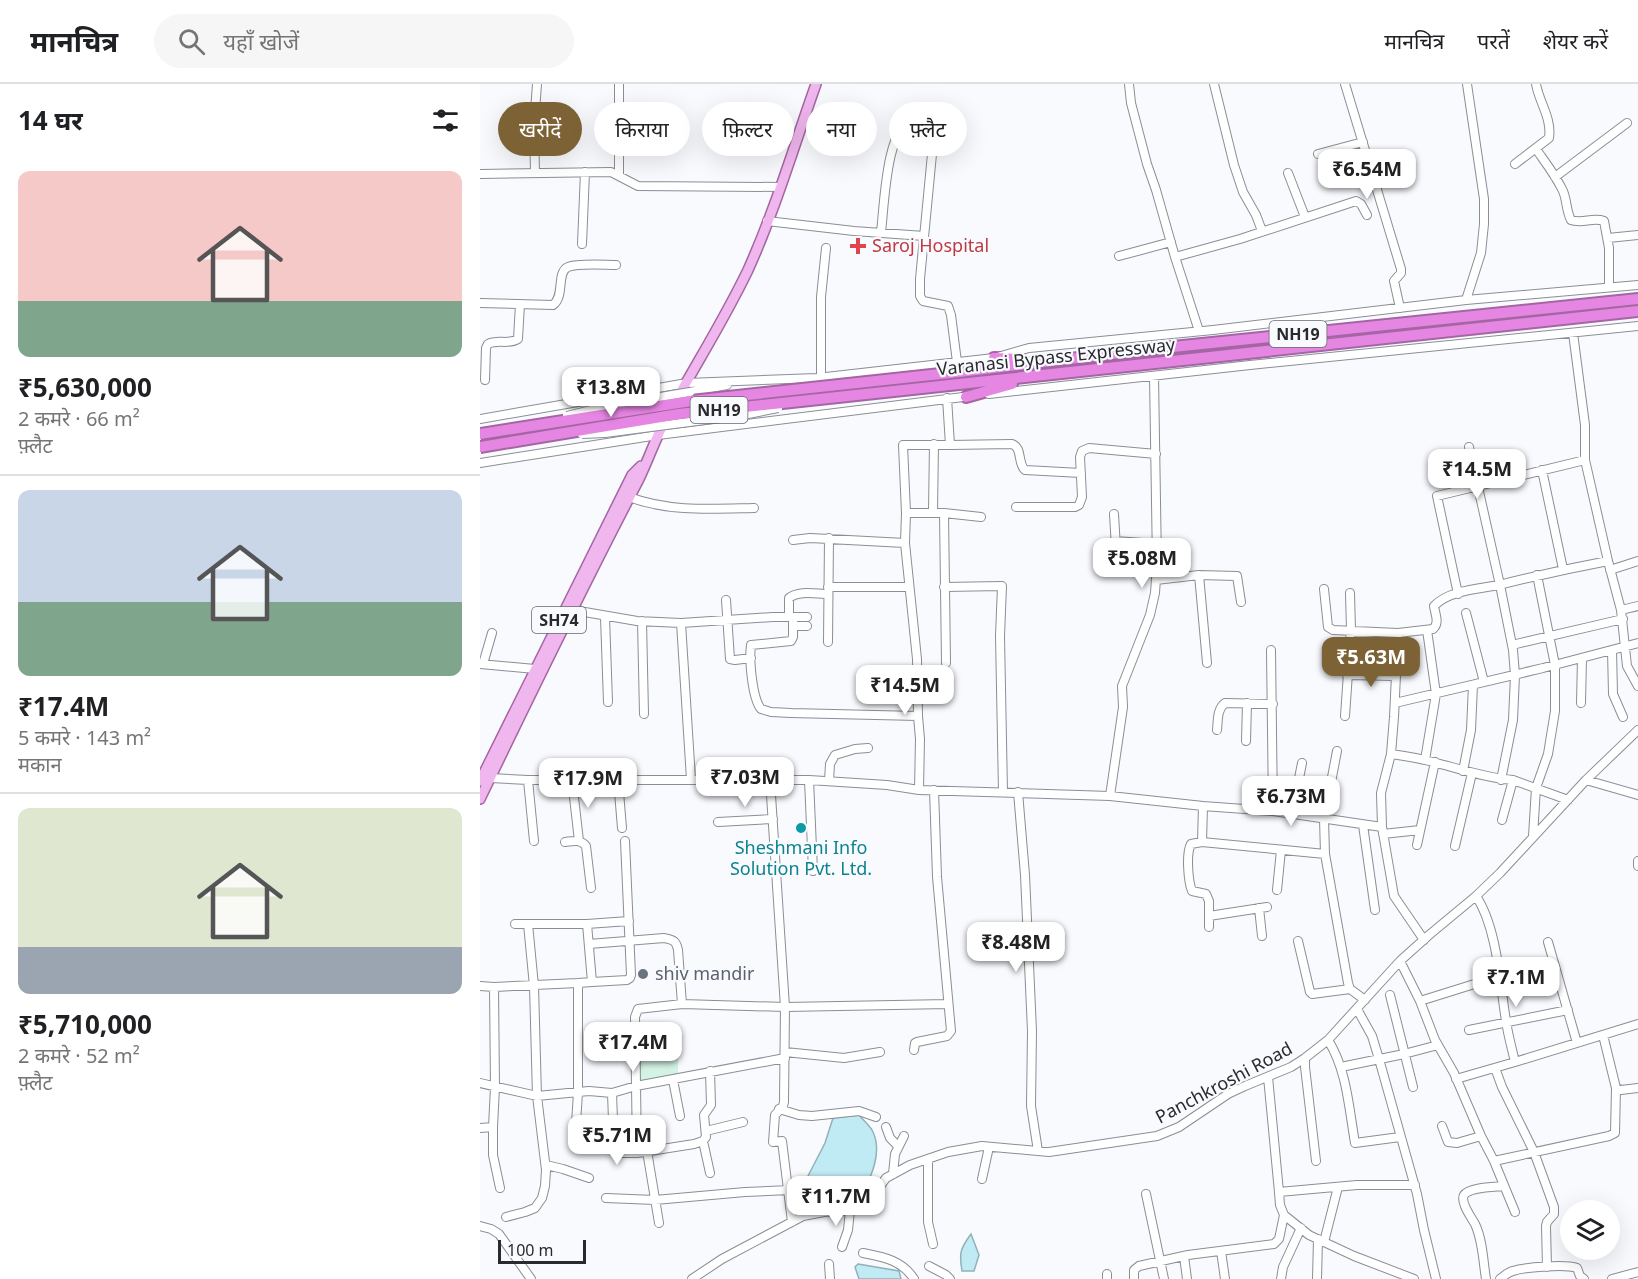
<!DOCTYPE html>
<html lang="hi">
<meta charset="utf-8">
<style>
:root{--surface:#fff;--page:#f6f6f6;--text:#202124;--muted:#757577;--line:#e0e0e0;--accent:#7c6234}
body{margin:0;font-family:"Noto Sans","Noto Sans Devanagari",sans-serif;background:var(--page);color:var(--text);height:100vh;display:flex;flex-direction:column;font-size:22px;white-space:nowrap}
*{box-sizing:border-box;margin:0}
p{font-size:20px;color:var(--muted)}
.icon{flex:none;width:33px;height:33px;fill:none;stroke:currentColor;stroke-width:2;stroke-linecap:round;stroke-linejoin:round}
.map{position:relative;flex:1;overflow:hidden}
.details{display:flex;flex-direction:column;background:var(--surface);width:480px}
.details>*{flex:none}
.guide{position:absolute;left:18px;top:18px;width:570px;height:54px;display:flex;gap:12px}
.tools{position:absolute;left:1080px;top:1116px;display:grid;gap:12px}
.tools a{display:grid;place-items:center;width:60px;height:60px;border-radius:50%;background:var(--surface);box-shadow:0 6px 24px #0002;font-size:30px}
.scale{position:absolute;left:18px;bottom:15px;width:88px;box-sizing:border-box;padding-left:6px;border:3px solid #282a2d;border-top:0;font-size:16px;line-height:21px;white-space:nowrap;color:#282a2d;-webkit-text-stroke:4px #f8fafe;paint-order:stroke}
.price{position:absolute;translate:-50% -51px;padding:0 14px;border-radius:12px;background:#fff;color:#222;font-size:20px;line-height:39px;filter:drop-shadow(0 2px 3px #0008)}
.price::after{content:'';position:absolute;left:50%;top:36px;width:18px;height:14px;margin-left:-9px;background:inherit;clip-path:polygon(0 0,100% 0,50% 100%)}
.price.on{background:var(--accent);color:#fff}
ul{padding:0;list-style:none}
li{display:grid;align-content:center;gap:12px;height:318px;padding:0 18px}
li+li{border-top:2px solid var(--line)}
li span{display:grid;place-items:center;height:186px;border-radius:12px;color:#555}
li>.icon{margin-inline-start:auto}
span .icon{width:108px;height:108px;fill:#fffc;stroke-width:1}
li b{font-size:26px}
h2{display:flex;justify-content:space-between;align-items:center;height:72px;padding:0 18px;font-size:26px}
.tag{padding:0 21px;border-radius:27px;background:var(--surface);box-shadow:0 6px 24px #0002;font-size:21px;line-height:54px}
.tag.on{background:var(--accent);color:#fff}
header{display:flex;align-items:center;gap:36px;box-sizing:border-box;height:84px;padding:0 30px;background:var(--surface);border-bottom:2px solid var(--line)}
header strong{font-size:28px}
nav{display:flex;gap:33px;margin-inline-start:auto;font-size:21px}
.search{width:420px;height:54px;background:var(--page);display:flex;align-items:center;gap:15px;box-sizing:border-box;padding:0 21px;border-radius:33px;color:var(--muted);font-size:22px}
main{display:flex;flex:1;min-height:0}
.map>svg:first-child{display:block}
.green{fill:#d4f3e4}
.water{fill:#c0ebf4;stroke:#92b1b8;stroke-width:1.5}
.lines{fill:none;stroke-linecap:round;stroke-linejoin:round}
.minor-casing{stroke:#8a8e96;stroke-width:10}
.major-casing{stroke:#a466a3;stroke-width:12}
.highway-casing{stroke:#a466a3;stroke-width:14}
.minor{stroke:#fff;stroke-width:8}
.major{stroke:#f0b6ee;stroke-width:9}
.highway{stroke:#e686e3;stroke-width:10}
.minor-bridge-casing{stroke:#8a8e96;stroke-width:10;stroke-linecap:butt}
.highway-bridge-casing{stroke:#a466a3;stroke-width:14;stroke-linecap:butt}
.minor-bridge{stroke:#fff;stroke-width:8}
.highway-bridge{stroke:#e686e3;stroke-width:10}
.health-dot{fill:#e0444e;stroke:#f8fafe;stroke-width:2}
.culture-dot{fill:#0f9aa8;stroke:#f8fafe;stroke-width:2}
.worship-dot{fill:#6b7280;stroke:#f8fafe;stroke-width:2}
.labels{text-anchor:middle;stroke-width:4.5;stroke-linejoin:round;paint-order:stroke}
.shield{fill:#f8fafe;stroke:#66686c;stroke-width:1.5}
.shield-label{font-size:16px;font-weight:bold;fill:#282a2d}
.health-label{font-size:18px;fill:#be3a42;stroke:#f8fafe;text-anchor:start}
.street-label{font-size:18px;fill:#282a2d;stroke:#f8fafe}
.culture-label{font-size:18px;fill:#0d838f;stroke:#f8fafe}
.worship-label{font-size:18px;fill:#5b616d;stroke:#f8fafe;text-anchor:start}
</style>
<header>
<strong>मानचित्र</strong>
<div class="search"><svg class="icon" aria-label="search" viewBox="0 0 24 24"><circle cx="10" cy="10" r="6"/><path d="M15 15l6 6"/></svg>यहाँ खोजें</div>
<nav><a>मानचित्र</a><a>परतें</a><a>शेयर करें</a></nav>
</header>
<main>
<section class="details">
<h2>14 घर<svg class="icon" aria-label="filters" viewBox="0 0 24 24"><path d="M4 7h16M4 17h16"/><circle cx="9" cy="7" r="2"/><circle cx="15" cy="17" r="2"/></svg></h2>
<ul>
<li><span style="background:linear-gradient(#f6c9c9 70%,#7fa58c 0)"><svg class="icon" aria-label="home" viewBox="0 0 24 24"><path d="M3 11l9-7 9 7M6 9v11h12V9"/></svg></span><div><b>₹5,630,000</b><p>2 कमरे · 66 m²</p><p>फ़्लैट</p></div></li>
<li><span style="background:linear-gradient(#c9d6e8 60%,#7fa58c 0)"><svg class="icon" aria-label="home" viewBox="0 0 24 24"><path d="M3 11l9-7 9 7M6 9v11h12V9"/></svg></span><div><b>₹17.4M</b><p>5 कमरे · 143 m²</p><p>मकान</p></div></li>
<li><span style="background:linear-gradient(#dfe7d0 75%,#9aa5b1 0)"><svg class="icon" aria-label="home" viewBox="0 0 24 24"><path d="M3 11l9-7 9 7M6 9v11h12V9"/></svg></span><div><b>₹5,710,000</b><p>2 कमरे · 52 m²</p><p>फ़्लैट</p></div></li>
</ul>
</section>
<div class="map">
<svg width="1158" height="1195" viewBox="0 0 1158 1195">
<rect width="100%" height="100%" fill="#f8fafe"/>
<path class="green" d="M198 966V992L161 1000 159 967Z"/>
<path class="water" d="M379 1031C383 1036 389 1041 392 1046 404 1068 390 1095 380 1115H334L328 1092 345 1059 353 1034Z
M491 1150 499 1171 494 1187H482C479 1169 480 1165 491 1150Z
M378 1180 419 1187 421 1195H379L375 1183Z"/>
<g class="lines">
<defs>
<path id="minor" d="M139 0V92
M649 0 651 19 667 80 676 106 695 173 719 247
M734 0 754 81 763 108 776 131 782 147
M865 0 921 185V189L914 197 920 224
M455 39 440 195V212L443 217 468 222 471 231 477 278
M1056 65C1065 78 1076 92 1083 107 1087 116 1086 127 1091 136 1102 140 1113 133 1124 137L1129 164V203
M838 70 883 58
M1035 80 1069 54C1072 34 1059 18 1056 0
M55 89 54 41 57 0
M808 89 825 133
M0 90 131 88 158 102 300 103
M1075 93 1147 39
M287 137 374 147 444 152
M401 148C404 126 406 40 433 36L478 43
M1128 154 1158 151
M102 160 105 88
M639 172 691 158
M695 173 760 155 876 117 881 120 887 131
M986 216 1001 169 1004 140V115L987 0
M0 219 73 221C85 213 76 188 88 183 98 179 125 181 136 181
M1093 249 1105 341V376L1128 477 1141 526 1147 582 1158 602
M341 294V213L346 164
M5 296 6 264 8 260C17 255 29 261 38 255L40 220
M210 308 247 301
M509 310 770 281 1158 242
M467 314 470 361H423L426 429H464L501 433
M0 335 207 299 337 294 514 274 549 264 733 246 986 216 1158 201
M470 361 532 360C543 364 537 379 545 386L601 389
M989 363 1020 501 1033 566 1035 591 1033 636 1021 696
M0 379 178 351 491 312
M1062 386 1083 485
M149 413C189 428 231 425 274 424
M536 423H595L599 421 602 413 600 373 602 367 609 364 676 370
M453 428 454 360
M464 429 466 579
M634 430 637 481
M313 456 330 454 425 459 426 429
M635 457 677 460
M425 459 437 575 438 632 440 655 439 706
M1130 486 1158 477
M719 491 727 579
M676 496 719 491 757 492 761 518
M348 503H429
M464 503 522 502 520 552 523 708
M844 505 848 543 853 546 918 549
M978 510 957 412 1105 376
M246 516 250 575 255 576 271 574
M93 526 157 537 201 539 211 695
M1141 526 1158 522
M986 529 1004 598
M125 533 128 618
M309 533V514C319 506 336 510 348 510
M313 533V553L311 557 271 561C269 575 272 614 281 625L291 628 311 629 438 632
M162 537 164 630
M201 539 293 533H327
M313 542H327
M348 558 349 454
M1032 561 1143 535
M791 566 793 727 902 743 914 812 944 856
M1132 566 1133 610 1143 633
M0 580 55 585
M3 580 12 549
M867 591 916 592
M915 619 1063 584 1158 559
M1101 619 1102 574
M865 632 871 546 870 509
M737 646C738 636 737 625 745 619L793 620
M766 657 767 619
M857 667 844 735 845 770 868 899 870 905 885 916
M911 670C925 672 939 674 953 678 980 685 1006 694 1033 696L1022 736
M945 676 956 610 947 546
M983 687 991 646 993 601
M10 694 48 696H329L407 701 439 706 630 712 723 722 722 758
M48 696 54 757
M92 696 99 757
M138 696 142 744
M290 696 305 923 304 1018 303 1022 295 1031 293 1058 302 1057 312 1138
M329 696 333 787
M1033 696 1088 716
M1106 696 1158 711
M349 697 350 680 355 671 375 665 388 664
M538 708 545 791 552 947 551 1022 558 1067
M630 712 643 623 642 602 670 531 675 509 677 480 674 292
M723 722 793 727
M812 730 822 679
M238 738 293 735
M883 741 895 826
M902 743 901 709 911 670 914 633 918 549 953 545C960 539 955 530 954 522 969 506 999 505 1019 501 1055 492 1091 484 1128 477
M903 750 940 746
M1053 752 1056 704 1068 670 1075 627V581L1057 491
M85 758C94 757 100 755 106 762L111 804
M937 761 955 678
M975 762 992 689
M1158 777V782
M797 806 801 766
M996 812C1017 843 1020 900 1026 937 1028 951 1032 965 1035 978L1158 940
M779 824 782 852
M729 832 787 823
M35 840H107L149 837
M729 843V817L726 810 712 807C708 797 706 769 711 760L722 758 845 770
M818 857 830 908 832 910 870 905
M1068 858 1097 959
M109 860 184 854C193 856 196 856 198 866L202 920
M920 877 940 917 955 956 974 989 1001 1052 1014 1077 1035 1128
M112 898 147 896 150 894 151 891 145 757
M0 902 14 903 98 899
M14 903 15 1003 13 1043V1071L20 1104
M910 911 933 1003
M940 917 1020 892
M877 925 892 952 899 975 937 1110 944 1146 956 1195
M989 946 1088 926
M1123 951 1136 1004 1141 1006 1158 1004
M848 956C867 986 869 1025 875 1059L920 1053
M434 966 435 959 437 958 467 952 471 947 457 793 454 706
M305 968 364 974 400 968
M825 974V983L836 1077
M861 983 924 970 958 961
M1015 984 1022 1003 1054 1068 1074 1123V1130L1067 1138 1066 1142 1067 1183
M788 993 799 1108 800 1121 804 1131 829 1151 874 1172 934 1195
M976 995 1035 978
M193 996 200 1032
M0 999 57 1012 109 1007 132 1009 156 1002 305 974
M132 1009 134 1063 137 1069H157L214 1060 223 1057 226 1053 224 1031 231 1021 230 987
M299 1025 319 1031 332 1032 379 1027 396 1033
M96 1039 98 1009V899L112 898 107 840
M962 1042 968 1058 977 1059 1001 1052
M406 1043 410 1054 418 1062
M0 1044 13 1043
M226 1047 263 1038
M223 1057 230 1089
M167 1067 179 1139
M157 1069 155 933 158 925 202 920 305 923 468 920
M448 1075V1138L453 1160
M1014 1077 1129 1052 1135 1049 1136 1004
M66 1081 83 1085 109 1094
M413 1090 415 1070 424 1052
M502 1095 509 1063
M799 1108 877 1101H935
M666 1110 684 1195
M126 1114 175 1116 265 1108 309 1106
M26 1133 45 1128 55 1124 62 1114 65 1102 66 1086 57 1012 54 902 48 840
M0 1142 11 1145 19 1150 51 1195
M844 1158 858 1103
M362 1163 368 1146 370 1126
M741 1167 745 1195
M383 1169C403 1173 422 1176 434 1195
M704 1172 707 1195
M349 1180 350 1195
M449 1182 466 1191 470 1195
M627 1190V1195
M212 1195 242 1175 323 1132 344 1128 370 1126 391 1115 406 1094 430 1081 468 1068 502 1062 569 1068 677 1052 699 1043 748 1010 765 1002 811 983 825 974 848 956 920 877 949 851 996 812 1020 789 1106 696 1158 646
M654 1195V1186L659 1182 708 1171 794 1160 799 1155 804 1131
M801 1195 803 1183 821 1144
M837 1195 838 1155
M1006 1195C1003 1177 1003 1157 995 1140 991 1133 980 1118 984 1111 989 1103 1016 1103 1024 1102
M1020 1195C1024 1192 1028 1188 1033 1187 1045 1183 1086 1180 1097 1184L1100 1192 1104 1195
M1132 1195 1158 1188"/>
<path id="major" d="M197 315C221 272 247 230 268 186 295 126 314 62 336 0
M0 697 152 391 161 382
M0 715C51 609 103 502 158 397 168 377 175 355 186 335"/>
<path id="highway" d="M514 274 541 275
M479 288 683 264 1158 215
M479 300 1158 227
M486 313 532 300"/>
</defs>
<use href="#minor" class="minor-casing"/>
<use href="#major" class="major-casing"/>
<use href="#highway" class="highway-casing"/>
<use href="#minor" class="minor"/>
<use href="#major" class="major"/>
<use href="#highway" class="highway"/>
<defs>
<path id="minor-bridge" d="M87 332 127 322 210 308
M102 350 125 349 263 331 298 324"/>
<path id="highway-bridge" d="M0 350 211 317 479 288
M0 363 199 330 479 300"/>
</defs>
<use href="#minor-bridge" class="minor-bridge-casing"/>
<use href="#highway-bridge" class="highway-bridge-casing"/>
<use href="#minor-bridge" class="minor-bridge"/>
<use href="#highway-bridge" class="highway-bridge"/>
</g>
<path class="health-dot" d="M375 153h6v6h6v6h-6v6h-6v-6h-6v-6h6z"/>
<circle class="culture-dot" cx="321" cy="744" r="6"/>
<circle class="worship-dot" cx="163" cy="890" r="6"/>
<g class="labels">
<g class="shield">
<rect x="789.5" y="237" width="57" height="26" rx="4.5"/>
<rect x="210.5" y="313" width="57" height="26" rx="4.5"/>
<rect x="52" y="523" width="54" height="26" rx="4.5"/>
</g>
<g class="shield-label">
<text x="818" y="256">NH19</text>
<text x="239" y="332">NH19</text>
<text x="79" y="542">SH74</text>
</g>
<g class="health-label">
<text x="392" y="168">Saroj Hospital</text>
</g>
<g class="street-label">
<text transform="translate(576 273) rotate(-6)" y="6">Varanasi Bypass Expressway</text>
<text transform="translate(744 999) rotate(-28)" y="6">Panchkroshi Road</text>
</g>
<g class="culture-label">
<text x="321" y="770">Sheshmani Info<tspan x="321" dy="21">Solution Pvt. Ltd.</tspan></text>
</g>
<g class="worship-label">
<text x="175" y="896">shiv mandir</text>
</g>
</g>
</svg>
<div class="tools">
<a><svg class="icon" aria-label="layers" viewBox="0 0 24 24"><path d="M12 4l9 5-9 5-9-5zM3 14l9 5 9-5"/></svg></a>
</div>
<div class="scale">100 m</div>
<b class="price" style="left:887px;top:116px">₹6.54M</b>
<b class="price" style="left:131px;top:334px">₹13.8M</b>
<b class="price" style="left:997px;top:416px">₹14.5M</b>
<b class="price" style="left:662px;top:505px">₹5.08M</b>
<b class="price on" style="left:891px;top:604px">₹5.63M</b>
<b class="price" style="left:425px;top:632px">₹14.5M</b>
<b class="price" style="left:265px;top:724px">₹7.03M</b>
<b class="price" style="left:108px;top:725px">₹17.9M</b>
<b class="price" style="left:811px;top:743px">₹6.73M</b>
<b class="price" style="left:536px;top:889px">₹8.48M</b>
<b class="price" style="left:1036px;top:924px">₹7.1M</b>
<b class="price" style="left:153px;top:989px">₹17.4M</b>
<b class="price" style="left:137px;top:1082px">₹5.71M</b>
<b class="price" style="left:356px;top:1143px">₹11.7M</b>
<div class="guide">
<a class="tag on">खरीदें</a>
<a class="tag">किराया</a>
<a class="tag">फ़िल्टर</a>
<a class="tag">नया</a>
<a class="tag">फ़्लैट</a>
</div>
</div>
</main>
